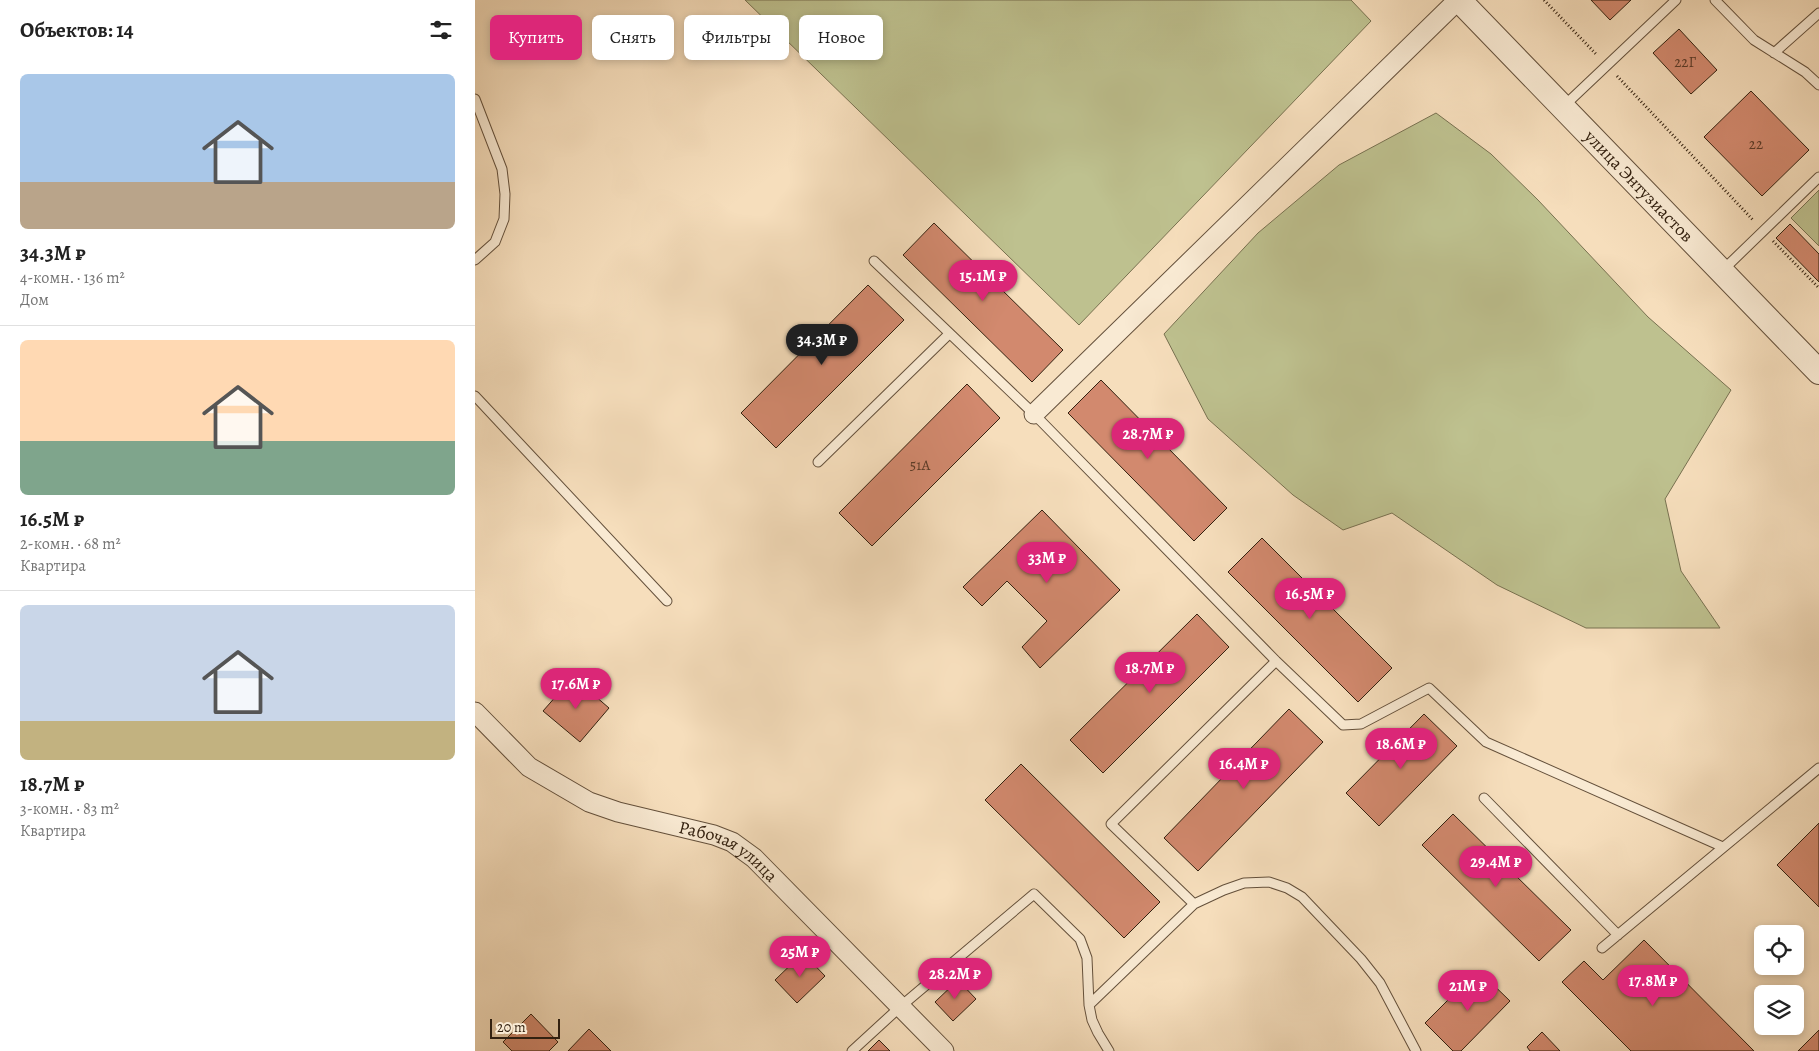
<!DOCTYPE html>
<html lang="ru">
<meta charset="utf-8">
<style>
:root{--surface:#fff;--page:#f2f2f2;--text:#222;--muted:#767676;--line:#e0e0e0;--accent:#db2777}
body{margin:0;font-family:Alegreya,serif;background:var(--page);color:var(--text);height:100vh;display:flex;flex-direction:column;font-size:19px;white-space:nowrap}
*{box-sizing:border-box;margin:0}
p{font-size:16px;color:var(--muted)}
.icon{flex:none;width:28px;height:28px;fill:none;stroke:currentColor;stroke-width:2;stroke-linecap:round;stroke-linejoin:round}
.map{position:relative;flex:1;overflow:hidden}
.side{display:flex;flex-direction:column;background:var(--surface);width:475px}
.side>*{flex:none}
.top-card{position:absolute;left:15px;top:15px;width:475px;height:45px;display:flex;gap:10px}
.tools{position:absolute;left:1279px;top:925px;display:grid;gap:10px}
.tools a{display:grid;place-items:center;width:50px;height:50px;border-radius:8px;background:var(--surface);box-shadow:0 2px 8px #0003;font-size:25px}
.scale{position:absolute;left:15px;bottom:12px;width:70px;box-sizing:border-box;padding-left:5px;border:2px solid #332110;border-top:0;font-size:14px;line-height:18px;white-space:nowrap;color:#332110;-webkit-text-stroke:4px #f9ead3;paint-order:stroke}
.price{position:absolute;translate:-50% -42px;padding:0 11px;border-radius:18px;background:var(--accent);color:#fff;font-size:16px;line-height:32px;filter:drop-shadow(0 1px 2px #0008)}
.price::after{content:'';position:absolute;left:50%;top:30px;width:15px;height:11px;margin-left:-8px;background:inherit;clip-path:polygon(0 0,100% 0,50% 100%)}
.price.selected{background:#222;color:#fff}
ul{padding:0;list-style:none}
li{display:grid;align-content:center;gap:10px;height:265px;padding:0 20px}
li+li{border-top:1px solid var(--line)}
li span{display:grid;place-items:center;height:155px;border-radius:8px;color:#555}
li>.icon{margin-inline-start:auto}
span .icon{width:90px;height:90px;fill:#fffc;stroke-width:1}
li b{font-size:21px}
h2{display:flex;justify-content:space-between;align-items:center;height:60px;padding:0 20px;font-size:21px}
.tag{padding:0 18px;border-radius:8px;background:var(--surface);box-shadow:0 2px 8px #0003;font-size:18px;line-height:45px}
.tag.selected{background:var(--accent);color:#fff}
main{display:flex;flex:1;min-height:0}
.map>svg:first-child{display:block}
.green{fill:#bec18f;stroke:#787150}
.building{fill:#d2896e;stroke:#332110}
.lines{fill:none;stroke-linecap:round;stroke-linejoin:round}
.service-casing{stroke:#64503b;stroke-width:11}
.minor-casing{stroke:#64503b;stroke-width:21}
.tertiary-casing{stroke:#64503b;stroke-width:26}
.path{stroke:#332110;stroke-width:3;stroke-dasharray:1 2.5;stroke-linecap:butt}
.service{stroke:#f9ead3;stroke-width:9}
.minor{stroke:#f9ead3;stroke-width:19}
.tertiary{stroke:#f9ead3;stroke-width:24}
.labels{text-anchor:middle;stroke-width:4;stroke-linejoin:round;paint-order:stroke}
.number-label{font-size:15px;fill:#5b3b28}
.street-label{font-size:18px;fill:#332110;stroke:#f9ead3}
</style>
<main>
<section class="side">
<h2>Объектов: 14<svg class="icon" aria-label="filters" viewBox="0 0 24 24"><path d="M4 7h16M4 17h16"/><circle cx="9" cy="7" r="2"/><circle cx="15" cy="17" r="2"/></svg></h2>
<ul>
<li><span style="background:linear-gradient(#a9c7e8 70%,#b9a48a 0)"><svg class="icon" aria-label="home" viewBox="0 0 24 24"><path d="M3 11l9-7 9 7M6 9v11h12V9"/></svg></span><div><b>34.3M ₽</b><p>4-комн. · 136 m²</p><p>Дом</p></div></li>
<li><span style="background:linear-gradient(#ffd9b3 65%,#7fa58c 0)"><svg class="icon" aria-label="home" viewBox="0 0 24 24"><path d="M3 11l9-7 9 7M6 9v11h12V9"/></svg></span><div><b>16.5M ₽</b><p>2-комн. · 68 m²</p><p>Квартира</p></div></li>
<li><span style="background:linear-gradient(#c9d6e8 75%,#c2b280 0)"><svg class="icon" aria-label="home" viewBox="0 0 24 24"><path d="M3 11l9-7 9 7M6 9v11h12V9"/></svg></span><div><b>18.7M ₽</b><p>3-комн. · 83 m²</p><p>Квартира</p></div></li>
</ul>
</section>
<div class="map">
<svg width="1344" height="1051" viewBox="0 0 1344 1051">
<rect width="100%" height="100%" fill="#f6debc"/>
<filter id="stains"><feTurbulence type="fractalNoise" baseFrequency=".004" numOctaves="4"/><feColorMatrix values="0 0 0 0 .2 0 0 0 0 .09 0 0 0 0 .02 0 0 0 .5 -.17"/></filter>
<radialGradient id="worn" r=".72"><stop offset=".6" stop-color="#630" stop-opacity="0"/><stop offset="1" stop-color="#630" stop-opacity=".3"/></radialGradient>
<path class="green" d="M270 0H876L896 21 604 325Z
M961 113 1016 154 1063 200 1173 317 1256 390 1190 499 1206 571 1245 628H1111L1022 585 917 513 868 530 818 495 733 419 689 334 783 233 864 165Z
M1344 190V246L1316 218Z"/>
<path class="building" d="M1116 0H1156L1135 20Z
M1204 29 1242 70 1216 94 1178 53Z
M1276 91 1334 150 1287 196 1229 137Z
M459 223 588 350 557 382 428 255Z
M1315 224 1344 254V282L1301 238Z
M393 285 429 320 301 448 266 413Z
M626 380 752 508 719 541 593 413Z
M492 384 525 418 397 546 364 513Z
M567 510 645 590 565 668 547 647 572 621 532 581 507 606 488 587Z
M787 538 917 668 883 702 753 572Z
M722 614 754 647 628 773 595 740Z
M98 677 134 708 105 742 68 711Z
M814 709 848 742 723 871 689 838Z
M949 714 982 746 904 826 871 793Z
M546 764 685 902 649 938 510 800Z
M978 814 1096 930 1064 961 947 845Z
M1344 823V907L1302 865Z
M1169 940 1279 1051H1156L1087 982 1109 961 1128 980Z
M328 953 350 976 322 1003 300 980Z
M1003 970 1035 1001 986 1051H978L950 1023Z
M483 980 501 999 478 1021 460 1002Z
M56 1014 83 1042 74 1051H37L28 1042Z
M114 1029 136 1051H93Z
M1344 1030V1051H1323Z
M1067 1032 1085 1051H1055L1052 1047Z
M404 1040 415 1051H393Z"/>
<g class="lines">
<defs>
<path id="service" d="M1240 0 1279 40 1330 72 1344 85
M1299 53 1344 13
M0 99 27 169 30 194 29 219 20 242 0 260
M1089 106 1201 0
M399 261 559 414 801 661 868 725 886 724 954 688 1011 742 1248 847
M1247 271 1344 177
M0 396 192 601
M343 462 474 334
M1009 798 1143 935
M719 904 636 824 801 661
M1127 948 1344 768
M614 1005 719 904 749 890 769 883 794 882 812 888 827 897 886 959 905 983 941 1051
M377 1051 425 1007 559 894 605 939 612 958 614 1005 617 1020 623 1033 634 1051"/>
<g id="minor">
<path d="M559 414 983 0"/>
<path id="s1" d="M0 712 54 767 114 802 143 812 239 835 257 842 279 858 469 1051"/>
</g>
<g id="tertiary">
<path id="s2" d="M984 0 1344 372"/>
</g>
</defs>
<use href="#service" class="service-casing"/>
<use href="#minor" class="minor-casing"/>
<use href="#tertiary" class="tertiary-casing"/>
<path class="path" d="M1069 0 1121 54
M1142 76 1279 221
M1298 241 1344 288"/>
<use href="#service" class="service"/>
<use href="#minor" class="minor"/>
<use href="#tertiary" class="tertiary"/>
</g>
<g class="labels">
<g class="number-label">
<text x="1210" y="67">22Г</text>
<text x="1281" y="149">22</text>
<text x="445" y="470">51А</text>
</g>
<g class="street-label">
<text dy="6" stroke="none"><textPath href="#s2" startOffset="259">улица Энтузиастов</textPath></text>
<text dy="6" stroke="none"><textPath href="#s1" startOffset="296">Рабочая улица</textPath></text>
</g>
</g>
<rect width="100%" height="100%" filter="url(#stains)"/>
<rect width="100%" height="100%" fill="url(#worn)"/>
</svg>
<div class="tools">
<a><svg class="icon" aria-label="locate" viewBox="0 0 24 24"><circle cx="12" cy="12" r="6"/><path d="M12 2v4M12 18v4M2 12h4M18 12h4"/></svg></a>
<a><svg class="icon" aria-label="layers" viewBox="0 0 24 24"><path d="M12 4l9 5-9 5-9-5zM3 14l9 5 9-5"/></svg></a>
</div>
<div class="scale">20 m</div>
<b class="price" style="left:508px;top:302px">15.1M ₽</b>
<b class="price selected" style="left:347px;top:366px">34.3M ₽</b>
<b class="price" style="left:673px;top:460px">28.7M ₽</b>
<b class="price" style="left:572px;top:584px">33M ₽</b>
<b class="price" style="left:835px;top:620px">16.5M ₽</b>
<b class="price" style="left:675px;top:694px">18.7M ₽</b>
<b class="price" style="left:101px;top:710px">17.6M ₽</b>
<b class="price" style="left:926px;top:770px">18.6M ₽</b>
<b class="price" style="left:769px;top:790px">16.4M ₽</b>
<b class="price" style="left:1021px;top:888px">29.4M ₽</b>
<b class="price" style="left:325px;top:978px">25M ₽</b>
<b class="price" style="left:480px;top:1000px">28.2M ₽</b>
<b class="price" style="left:1178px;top:1007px">17.8M ₽</b>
<b class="price" style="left:993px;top:1012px">21M ₽</b>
<div class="top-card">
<a class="tag selected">Купить</a>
<a class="tag">Снять</a>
<a class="tag">Фильтры</a>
<a class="tag">Новое</a>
</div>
</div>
</main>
